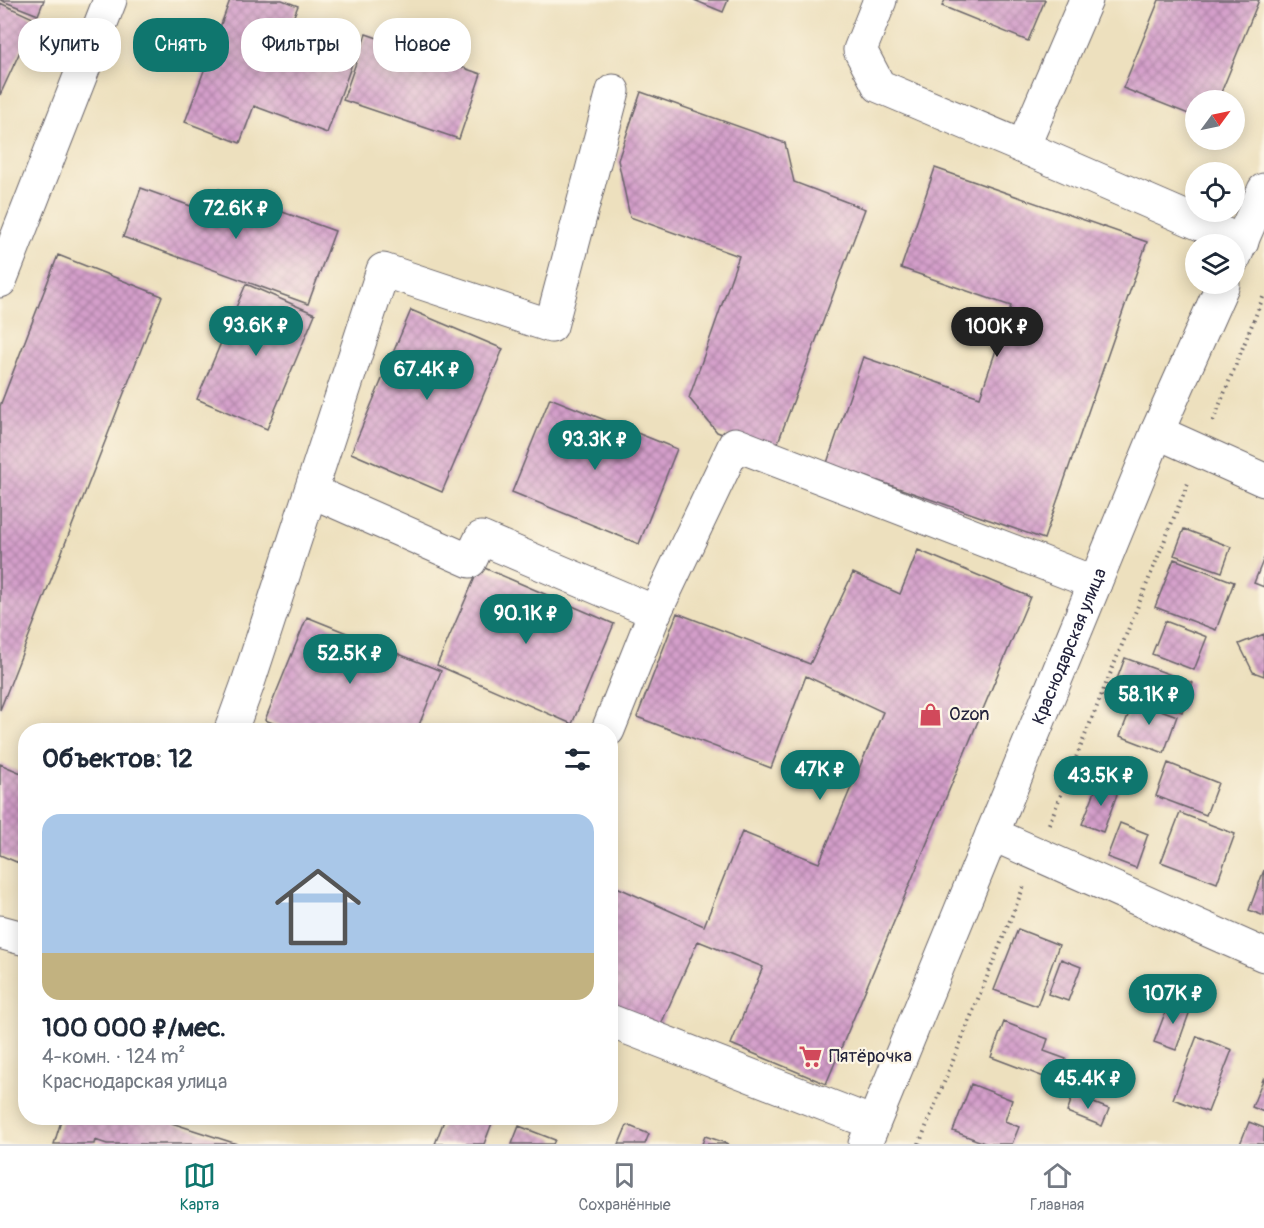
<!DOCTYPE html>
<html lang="ru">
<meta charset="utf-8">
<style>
:root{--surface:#fff;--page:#f2f2f3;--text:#1f2937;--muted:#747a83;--line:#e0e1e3;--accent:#0f766e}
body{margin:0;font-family:Pangolin,sans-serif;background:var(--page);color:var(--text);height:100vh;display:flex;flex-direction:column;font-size:22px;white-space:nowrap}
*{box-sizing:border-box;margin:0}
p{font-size:20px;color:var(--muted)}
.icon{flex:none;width:33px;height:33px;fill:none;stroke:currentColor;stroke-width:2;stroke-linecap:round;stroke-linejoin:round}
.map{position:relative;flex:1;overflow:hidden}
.details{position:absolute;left:18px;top:723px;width:600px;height:402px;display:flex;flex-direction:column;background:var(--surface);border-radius:24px;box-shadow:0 3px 15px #0003}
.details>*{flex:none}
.banner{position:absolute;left:18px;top:18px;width:600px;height:54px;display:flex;gap:12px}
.needle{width:39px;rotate:57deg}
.tools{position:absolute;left:1185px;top:90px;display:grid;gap:12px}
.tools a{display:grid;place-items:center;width:60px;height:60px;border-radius:50%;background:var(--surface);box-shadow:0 3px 15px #0003;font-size:30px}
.price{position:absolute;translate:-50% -51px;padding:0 14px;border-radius:21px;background:var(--accent);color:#fff;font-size:20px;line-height:39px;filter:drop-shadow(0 2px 3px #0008)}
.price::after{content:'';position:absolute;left:50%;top:36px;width:18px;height:14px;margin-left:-9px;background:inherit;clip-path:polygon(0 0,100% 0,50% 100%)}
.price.active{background:#222;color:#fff}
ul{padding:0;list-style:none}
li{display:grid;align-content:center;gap:12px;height:318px;padding:0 24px}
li+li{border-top:2px solid var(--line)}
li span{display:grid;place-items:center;height:186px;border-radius:18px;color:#555}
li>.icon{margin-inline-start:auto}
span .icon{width:108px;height:108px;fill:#fffc;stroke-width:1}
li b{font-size:26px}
h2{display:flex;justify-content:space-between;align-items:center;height:72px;padding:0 24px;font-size:26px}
.chip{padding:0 21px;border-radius:24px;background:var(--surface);box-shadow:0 3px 15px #0003;font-size:21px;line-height:54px}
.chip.active{background:var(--accent);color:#fff}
.menu{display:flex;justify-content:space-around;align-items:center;height:84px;border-top:2px solid var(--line);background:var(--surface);font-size:16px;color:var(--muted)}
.menu a{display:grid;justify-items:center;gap:3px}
.menu .active{color:var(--accent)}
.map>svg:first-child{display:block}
.building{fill:url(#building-cross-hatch)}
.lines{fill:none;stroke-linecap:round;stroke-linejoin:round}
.minor-casing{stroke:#696469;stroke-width:35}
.path{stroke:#696469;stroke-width:4;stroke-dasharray:1.5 4.5;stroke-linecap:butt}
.minor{stroke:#fff;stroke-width:33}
.labels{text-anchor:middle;stroke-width:4.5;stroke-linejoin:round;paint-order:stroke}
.street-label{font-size:18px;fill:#22223b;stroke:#fcf5e5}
.poi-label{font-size:18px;fill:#22223b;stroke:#fcf5e5;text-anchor:start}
</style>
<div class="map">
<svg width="1264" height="1144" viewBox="0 0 1264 1144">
<defs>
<pattern id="building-cross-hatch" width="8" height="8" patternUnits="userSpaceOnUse" patternTransform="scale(1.5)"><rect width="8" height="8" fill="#d49fca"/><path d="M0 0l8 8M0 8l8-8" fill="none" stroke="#ac81a5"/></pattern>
</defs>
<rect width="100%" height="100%" fill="#fcf5e5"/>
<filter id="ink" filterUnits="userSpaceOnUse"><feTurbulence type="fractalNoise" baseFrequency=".0167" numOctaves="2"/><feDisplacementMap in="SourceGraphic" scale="12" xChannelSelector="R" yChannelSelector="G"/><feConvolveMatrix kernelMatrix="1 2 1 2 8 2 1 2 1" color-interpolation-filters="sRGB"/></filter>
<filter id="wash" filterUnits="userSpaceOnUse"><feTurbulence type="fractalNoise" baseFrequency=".008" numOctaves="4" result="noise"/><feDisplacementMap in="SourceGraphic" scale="24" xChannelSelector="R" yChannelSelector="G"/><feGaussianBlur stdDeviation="1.35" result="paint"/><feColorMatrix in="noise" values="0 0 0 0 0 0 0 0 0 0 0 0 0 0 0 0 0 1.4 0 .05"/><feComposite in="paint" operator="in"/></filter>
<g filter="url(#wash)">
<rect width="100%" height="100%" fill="#ede0be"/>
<g id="blocks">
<path class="building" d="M0 0H44L38 15Z
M230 0H282L298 6 289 28 356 53 327 133 254 106 240 143 185 122Z
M694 0H728L723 12Z
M945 0H1045L1028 41 942 6Z
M1159 0H1259L1218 100H1196V117L1123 88Z
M0 3 35 19 0 95Z
M366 34 481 74 459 139 343 100Z
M641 92 785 143 794 182 865 209 774 453 717 432 689 398 739 256 630 217 618 160Z
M935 168 1147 242 1044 539 827 463 863 357 980 397 1011 306 901 268Z
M141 188 210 213 219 189 335 231 308 304 123 237Z
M58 255 162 296 0 710V406Z
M246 284 315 314 267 429 197 399Z
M411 310 503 349 442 492 351 453Z
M550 398 677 449 639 544 512 492Z
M1184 529 1231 547 1222 572 1174 555Z
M918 550 1030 597 826 1084 731 1044 763 967 698 941 658 1031 610 1009V884L704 926 742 832 819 863 883 712 806 676 771 768 637 717 677 613 810 664 853 573 900 594Z
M1264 558V587L1254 583Z
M1174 559 1234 582 1216 630 1155 607Z
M480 566 614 624 572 724 437 665Z
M307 617 441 671 417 730H291L265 720Z
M1165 621 1207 637 1194 670 1152 654Z
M1264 634V676L1253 672 1239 644Z
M1125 658 1193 683 1182 712 1114 687Z
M1134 700 1177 716 1164 753 1120 736Z
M1168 763 1218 783 1206 815 1156 796Z
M0 764 26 775V866L0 855Z
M1099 781 1119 789 1103 832 1082 824Z
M1180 813 1235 834 1217 883 1161 862Z
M1120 823 1148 834 1136 868 1107 857Z
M1264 870V916L1249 910Z
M1018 929 1059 945 1037 1006 994 990Z
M1061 959 1081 967 1068 1001 1048 994Z
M1170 1000 1191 1008 1176 1050 1154 1042Z
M1004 1022 1048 1039 1044 1051 1066 1059 1057 1082 991 1057Z
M1197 1036 1232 1050 1208 1112 1173 1099Z
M1264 1077V1112L1252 1107Z
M971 1084 1012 1100 1005 1121 1019 1127 1012 1144H987L953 1131Z
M1073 1095 1109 1109 1102 1126 1067 1112Z
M62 1118H156L237 1144H107L95 1140 94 1144H54Z
M445 1118H494L484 1144H435Z
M1249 1122 1264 1128V1144H1240Z
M627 1125 649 1134 645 1144H619Z
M519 1126 555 1140 553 1144H512Z
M705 1136 729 1144H702Z"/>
</g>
</g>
<g filter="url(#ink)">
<use href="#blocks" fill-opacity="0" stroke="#696469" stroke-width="1.5"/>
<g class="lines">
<defs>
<g id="minor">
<path d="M880 0 860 50 879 86 1023 147"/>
<path d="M1086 0 1023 147 1242 242"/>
<path d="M1234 258 1264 190"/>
<path d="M0 281 110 0"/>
<path d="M1157 432 1264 480"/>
<path d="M311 491 470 561 481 538 655 612 608 730"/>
<path d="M655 612 735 444 1095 583"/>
<path d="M231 730 247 686 383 270 551 326 613 91"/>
<path d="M992 834 1264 955"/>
<path d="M0 932 26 939"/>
<path d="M610 1021 873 1123"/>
<path id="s1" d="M865 1144 1157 432 1223 284"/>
</g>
</defs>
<use href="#minor" class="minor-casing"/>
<path class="path" d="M1213 421 1264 295
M1049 824 1188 483
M919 1144 1024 886"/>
<use href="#minor" class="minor"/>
</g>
</g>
<defs>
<symbol id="shop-bare" viewBox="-9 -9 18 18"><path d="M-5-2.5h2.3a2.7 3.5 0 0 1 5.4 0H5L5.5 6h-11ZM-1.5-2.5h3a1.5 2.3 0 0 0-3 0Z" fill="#d1495b" stroke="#fcf5e5" stroke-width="2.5" paint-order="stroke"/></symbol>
<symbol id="supermarket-bare" viewBox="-9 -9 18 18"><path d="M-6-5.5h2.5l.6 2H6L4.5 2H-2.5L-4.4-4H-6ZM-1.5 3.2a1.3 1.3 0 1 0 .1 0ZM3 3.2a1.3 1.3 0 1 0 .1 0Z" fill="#d1495b" stroke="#fcf5e5" stroke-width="2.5" paint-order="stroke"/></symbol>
</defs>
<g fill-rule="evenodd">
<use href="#shop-bare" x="914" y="698" width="33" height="33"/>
<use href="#supermarket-bare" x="794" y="1040" width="33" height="33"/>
</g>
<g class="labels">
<g class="street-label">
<text dy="6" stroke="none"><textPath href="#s1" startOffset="538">Краснодарская улица</textPath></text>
</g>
<g class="poi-label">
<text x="949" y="720">Ozon</text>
<text x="829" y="1062">Пятёрочка</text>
</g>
</g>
</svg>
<div class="tools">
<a><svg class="needle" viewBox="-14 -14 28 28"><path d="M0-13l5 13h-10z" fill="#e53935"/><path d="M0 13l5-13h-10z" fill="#747a83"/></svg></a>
<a><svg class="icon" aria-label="locate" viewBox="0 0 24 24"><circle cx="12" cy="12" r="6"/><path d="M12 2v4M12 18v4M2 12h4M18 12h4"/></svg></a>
<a><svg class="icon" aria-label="layers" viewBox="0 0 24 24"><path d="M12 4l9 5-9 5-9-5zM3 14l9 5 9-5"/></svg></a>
</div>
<b class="price" style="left:236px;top:240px">72.6K ₽</b>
<b class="price" style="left:256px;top:357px">93.6K ₽</b>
<b class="price active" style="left:997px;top:358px">100K ₽</b>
<b class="price" style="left:427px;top:401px">67.4K ₽</b>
<b class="price" style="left:595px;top:471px">93.3K ₽</b>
<b class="price" style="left:526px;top:645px">90.1K ₽</b>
<b class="price" style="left:350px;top:685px">52.5K ₽</b>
<b class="price" style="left:1149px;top:726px">58.1K ₽</b>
<b class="price" style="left:820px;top:801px">47K ₽</b>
<b class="price" style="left:1101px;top:807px">43.5K ₽</b>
<b class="price" style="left:1173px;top:1025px">107K ₽</b>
<b class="price" style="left:1088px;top:1110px">45.4K ₽</b>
<div class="banner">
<a class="chip">Купить</a>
<a class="chip active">Снять</a>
<a class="chip">Фильтры</a>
<a class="chip">Новое</a>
</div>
<section class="details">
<h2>Объектов: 12<svg class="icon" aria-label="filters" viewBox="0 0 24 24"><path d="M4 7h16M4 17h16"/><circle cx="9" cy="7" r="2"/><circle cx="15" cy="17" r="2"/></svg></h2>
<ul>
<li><span style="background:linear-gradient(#a9c7e8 75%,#c2b280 0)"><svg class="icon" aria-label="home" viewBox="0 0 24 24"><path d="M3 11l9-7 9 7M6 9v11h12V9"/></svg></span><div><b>100 000 ₽/мес.</b><p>4-комн. · 124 m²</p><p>Краснодарская улица</p></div></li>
</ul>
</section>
</div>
<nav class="menu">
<a class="active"><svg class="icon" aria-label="map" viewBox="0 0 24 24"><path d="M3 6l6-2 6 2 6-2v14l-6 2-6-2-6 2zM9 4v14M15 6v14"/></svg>Карта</a>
<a><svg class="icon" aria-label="saved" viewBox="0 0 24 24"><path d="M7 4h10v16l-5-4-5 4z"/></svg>Сохранённые</a>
<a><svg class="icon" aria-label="home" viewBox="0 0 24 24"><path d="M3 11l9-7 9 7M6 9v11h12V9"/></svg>Главная</a>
</nav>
